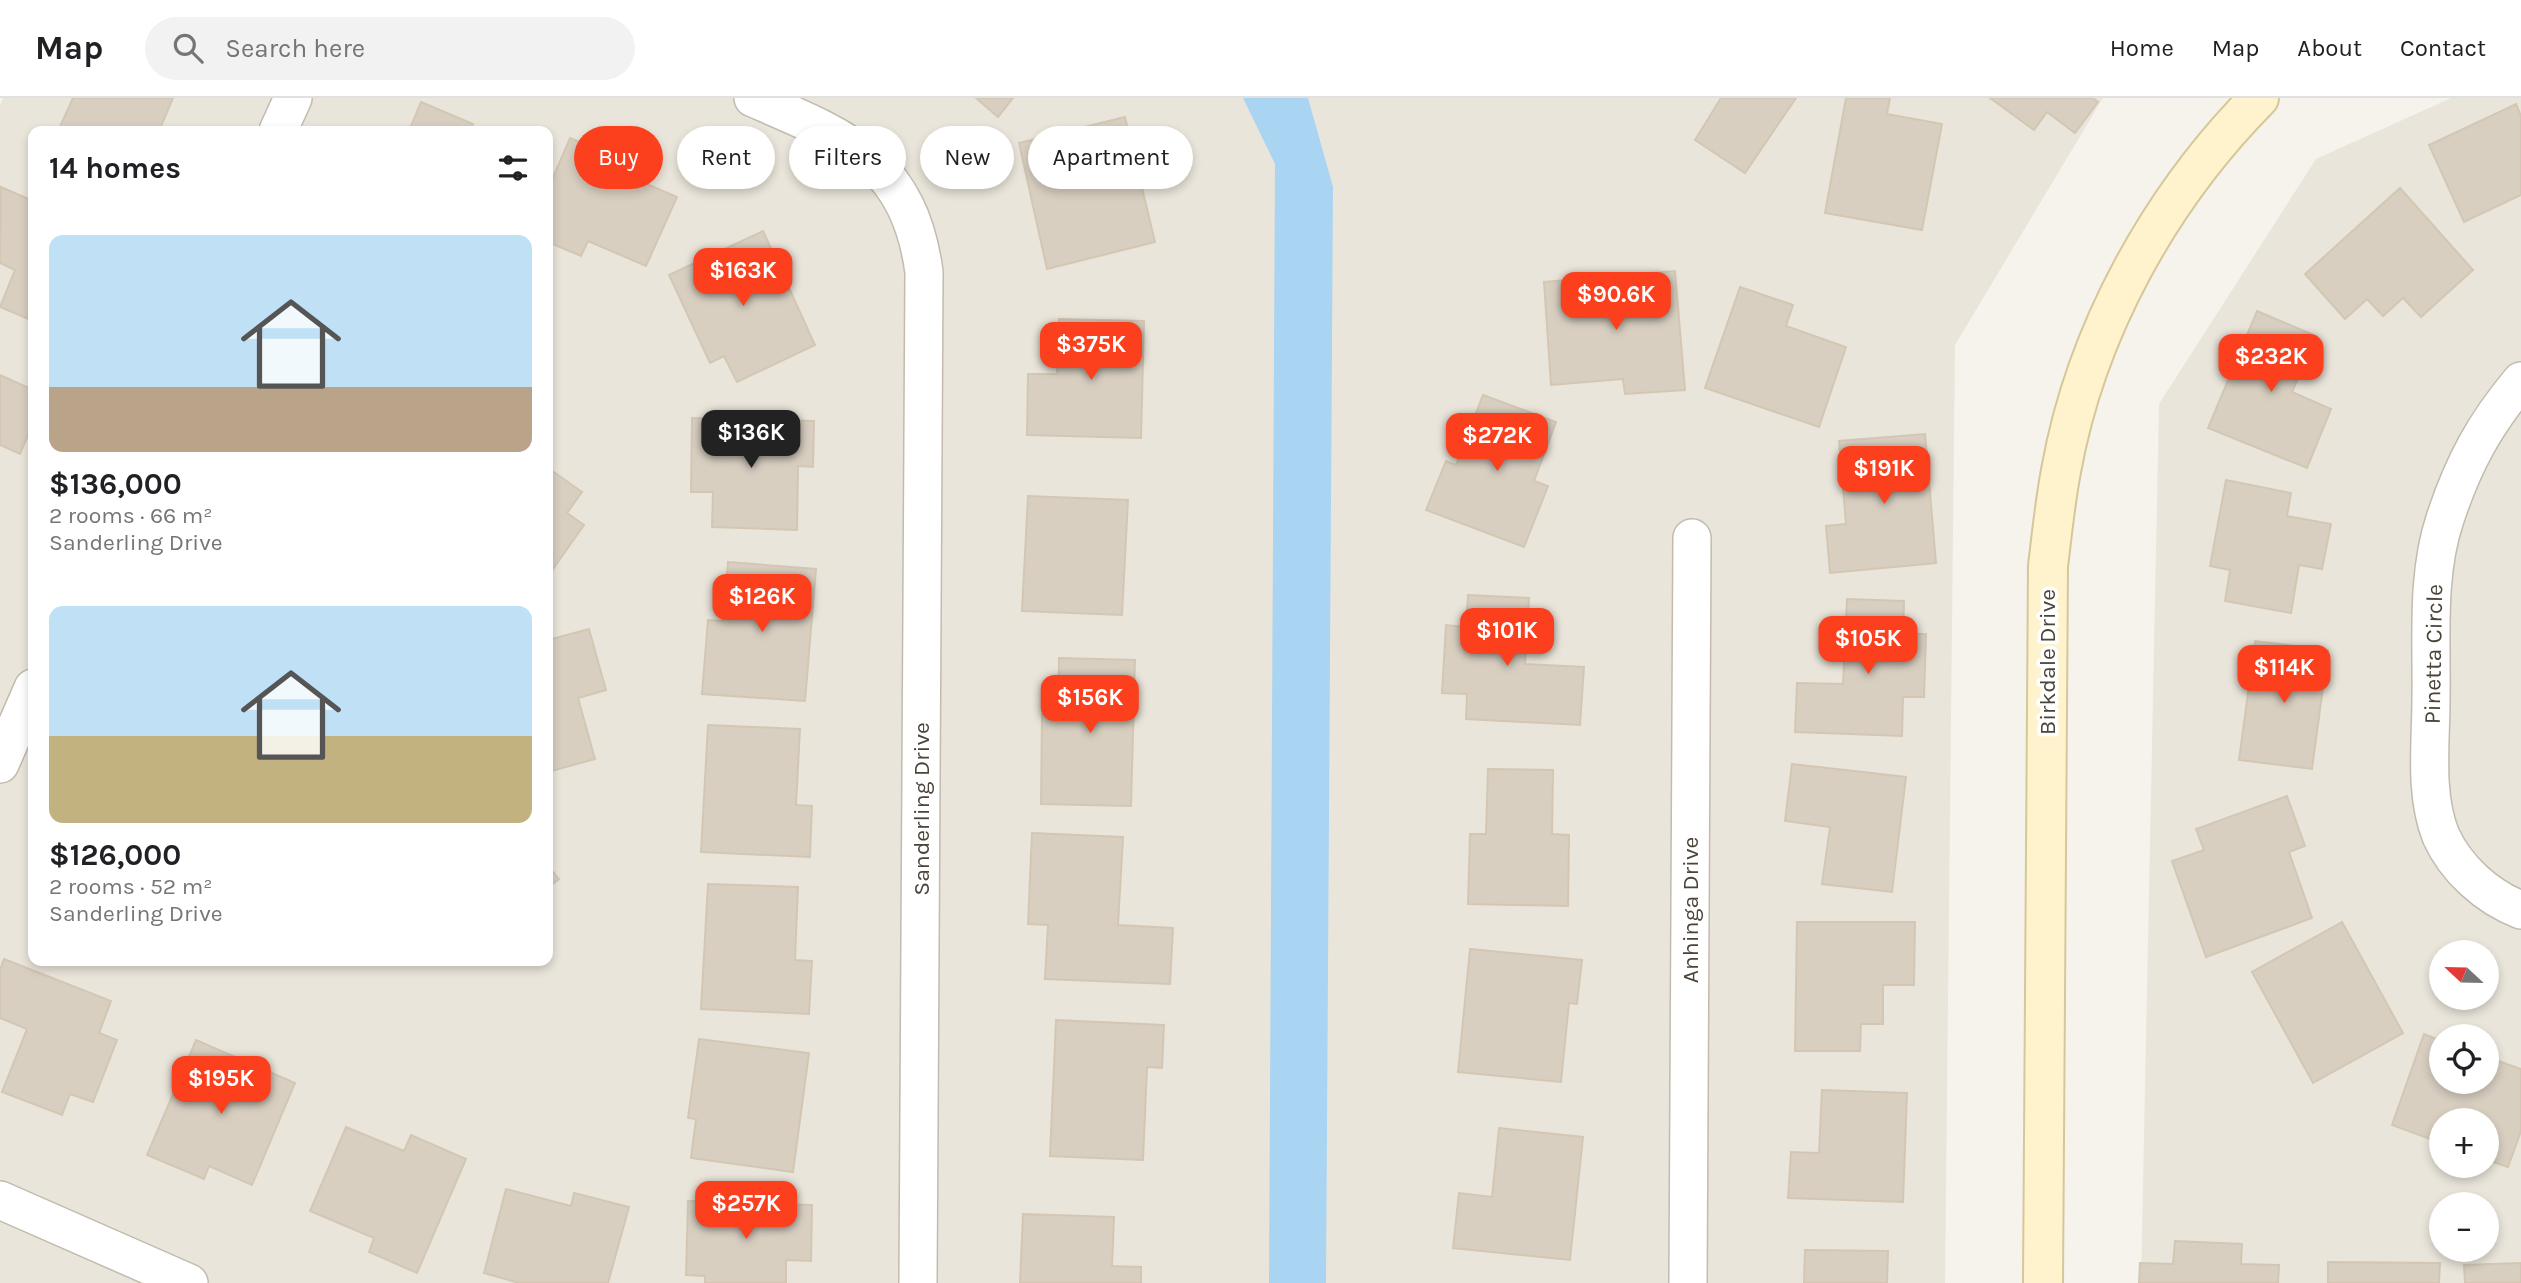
<!DOCTYPE html>
<meta charset="utf-8">
<style>
:root{--surface:#fff;--page:#f2f2f2;--text:#202124;--muted:#757577;--line:#e0e0e0;--accent:#fc3f1d}
body{margin:0;font-family:Karla,sans-serif;background:var(--page);color:var(--text);height:100vh;display:flex;flex-direction:column;font-size:26px;white-space:nowrap}
*{box-sizing:border-box;margin:0}
p{font-size:23px;color:var(--muted)}
.icon{flex:none;width:38px;height:38px;fill:none;stroke:currentColor;stroke-width:2;stroke-linecap:round;stroke-linejoin:round}
.map{position:relative;flex:1;overflow:hidden}
.side{position:absolute;left:28px;top:28px;width:525px;height:840px;display:flex;flex-direction:column;background:var(--surface);border-radius:14px;box-shadow:0 4px 10px #0003}
.side>*{flex:none}
.guide{position:absolute;left:574px;top:28px;width:665px;height:63px;display:flex;gap:14px}
.needle{width:46px;rotate:292deg}
.controls{position:absolute;left:2429px;top:842px;display:grid;gap:14px}
.controls a{display:grid;place-items:center;width:70px;height:70px;border-radius:50%;background:var(--surface);box-shadow:0 4px 10px #0003;font-size:35px}
.price{position:absolute;translate:-50% -60px;padding:0 16px;border-radius:14px;background:var(--accent);color:#fff;font-size:23px;line-height:46px;filter:drop-shadow(0 2px 4px #0008)}
.price::after{content:'';position:absolute;left:50%;top:42px;width:21px;height:16px;margin-left:-10px;background:inherit;clip-path:polygon(0 0,100% 0,50% 100%)}
.price.current{background:#222;color:#fff}
ul{padding:0;list-style:none}
li{display:grid;align-content:center;gap:14px;height:371px;padding:0 21px}
li span{display:grid;place-items:center;height:217px;border-radius:14px;color:#555}
li>.icon{margin-inline-start:auto}
span .icon{width:126px;height:126px;fill:#fffc;stroke-width:1}
li b{font-size:30px}
h2{display:flex;justify-content:space-between;align-items:center;height:84px;padding:0 21px;font-size:30px}
.tag{padding:0 24px;border-radius:32px;background:var(--surface);box-shadow:0 4px 10px #0003;font-size:24px;line-height:63px}
.tag.current{background:var(--accent);color:#fff}
header{display:flex;align-items:center;gap:42px;box-sizing:border-box;height:98px;padding:0 35px;background:var(--surface);border-bottom:2px solid var(--line)}
header strong{font-size:33px}
nav{display:flex;gap:38px;margin-inline-start:auto;font-size:24px}
.search{width:490px;height:63px;background:var(--page);display:flex;align-items:center;gap:18px;box-sizing:border-box;padding:0 24px;border-radius:38px;color:var(--muted);font-size:26px}
.map>svg:first-child{display:block}
.residential{fill:#eae5da;fill-rule:evenodd}
.water{fill:#a9d4f2}
.building{fill:#d8cfc1;stroke:#d3c7b4;stroke-width:2}
.lines{fill:none;stroke-linecap:round;stroke-linejoin:round}
.street-casing{stroke:#c2bbae;stroke-width:40}
.secondary-casing{stroke:#d6c79b;stroke-width:42}
.street{stroke:#fff;stroke-width:37}
.secondary{stroke:#fff3cd;stroke-width:38}
.labels{text-anchor:middle;stroke-width:7;stroke-linejoin:round;paint-order:stroke}
.street-label{font-size:23px;fill:#4b4439;stroke:#fff}
</style>
<header>
<strong>Map</strong>
<div class="search"><svg class="icon" aria-label="search" viewBox="0 0 24 24"><circle cx="10" cy="10" r="6"/><path d="M15 15l6 6"/></svg>Search here</div>
<nav><a>Home</a><a>Map</a><a>About</a><a>Contact</a></nav>
</header>
<div class="map">
<svg width="2521" height="1185" viewBox="0 0 2521 1185">
<rect width="100%" height="100%" fill="#f6f3ec"/>
<path class="residential" d="M3 0H2103L1955 247 1945 1185H0V7ZM33 33H548V863H33Z
M2451 0H2521V1185H2141L2159 306 2316 61ZM2441 854H2487V900H2441ZM2441 938H2487V984H2441ZM2441 1022H2487V1068H2441ZM2441 1106H2487V1152H2441Z"/>
<path class="water" d="M1243 0H1308L1333 89 1326 1185H1269L1275 66Z"/>
<path class="building" d="M73 0H173L159 33H58Z
M976 0H1013L998 19Z
M1721 0H1796L1745 75 1695 42Z
M1846 0H1890L1887 16 1942 26 1922 132 1825 115Z
M1990 0H2093L2098 4 2075 35 2047 14 2034 32Z
M421 4 473 26 470 33H409Z
M2516 6 2521 18V97L2464 124 2429 47Z
M1125 19 1155 144 1047 171 1019 45Z
M570 40 630 66 626 77 677 99 646 168 588 143 581 158 548 144V91Z
M1 89 33 103V223L0 209 15 172 0 165Z
M2400 90 2473 172 2421 219 2403 200 2383 218 2367 201 2345 221 2305 176Z
M763 133 815 247 737 284 724 258 710 265 669 177Z
M1675 173 1685 292 1625 296 1623 281 1551 287 1544 184Z
M1740 189 1793 207 1786 228 1846 249 1819 329 1705 290Z
M2257 213 2316 238 2292 294 2331 311 2307 370 2208 330Z
M1059 221 1144 223 1141 340 1027 337 1028 276H1057Z
M0 277 33 292V325L20 356 0 347Z
M1483 297 1556 324 1534 383 1548 388 1524 449 1426 412 1446 363 1456 367Z
M692 320 814 323 813 369 798 368 797 432 712 429 713 394H691Z
M1925 336 1936 465 1830 475 1826 428 1846 426 1839 343Z
M548 370 582 394 567 415 584 427 548 478Z
M2226 382 2291 395 2287 418 2331 426 2322 471 2299 467 2291 515 2225 503 2230 472 2210 468Z
M1028 398 1128 402 1122 517 1022 513Z
M728 464 816 471 805 603 702 596 708 522 723 523Z
M1468 497 1529 500 1525 566 1584 569 1580 627 1466 621 1467 596 1442 595 1446 527 1466 529Z
M1847 501 1904 503 1903 536H1926L1924 599H1903L1902 638 1795 634 1797 585 1843 586Z
M589 531 606 592 578 600 595 661 548 674V542Z
M2255 543 2328 552 2312 671 2239 662Z
M1059 560 1135 562 1131 708 1041 706 1042 616H1058Z
M708 627 800 631 796 707 812 708 810 759 701 754Z
M1792 666 1906 679 1892 794 1822 786 1830 729 1785 723Z
M1488 671 1553 672 1552 736 1569 737 1568 808 1468 806 1470 736H1486Z
M2287 698 2305 748 2289 754 2312 820 2206 859 2172 763 2204 752 2196 731Z
M1032 735 1123 739 1118 827 1173 830 1170 886 1045 881 1048 827 1028 826Z
M548 768 559 781 548 790Z
M708 786 798 789 795 862 812 863 809 916 701 911Z
M1797 824H1915L1914 887H1883V926H1861L1860 953H1795Z
M2342 824 2403 935 2313 985 2252 874Z
M1470 851 1582 862 1577 906 1569 905 1561 984 1458 974Z
M4 861 111 903 99 935 117 942 93 1004 70 996 62 1017 2 994 27 931 0 920V872Z
M1056 922 1164 927 1162 970 1147 969 1143 1062 1050 1058Z
M2424 936 2441 943V984H2487V959L2521 971V1033L2508 1069 2487 1062V1022H2441V1045L2392 1027Z
M699 941 809 955 793 1074 691 1060 696 1021 688 1020Z
M196 942 295 985 252 1087 209 1068 204 1081 147 1057Z
M1822 992 1907 995 1903 1104 1788 1100 1791 1054 1819 1055Z
M346 1029 404 1053 411 1037 466 1061 417 1175 369 1154 374 1140 310 1113Z
M1499 1030 1583 1039 1570 1162 1453 1150 1459 1095 1492 1099Z
M506 1091 571 1108 574 1095 629 1109 608 1185H519L484 1175Z
M688 1103 812 1107 811 1163 786 1162V1185H705V1178L686 1177Z
M1023 1116 1114 1119 1112 1168 1141 1169V1185H1020Z
M2175 1143 2242 1146 2241 1166 2279 1167 2278 1185H2139L2140 1165 2173 1166Z
M1805 1152 1888 1153 1887 1185H1804Z
M2328 1164 2440 1165 2439 1185H2328Z
M2521 1165V1185H2465L2464 1167Z"/>
<g class="lines">
<defs>
<path id="street" d="M753 0C846 40 909 63 924 174L918 1185
M278 33 293 0
M2521 283C2484 327 2463 366 2445 421 2426 477 2432 542 2431 601 2431 645 2424 696 2441 738 2456 771 2487 799 2521 812
M0 666 33 590
M0 1102 189 1185
M1688 1185 1692 440"/>
<path id="secondary" d="M2043 1185 2048 468C2052 436 2055 404 2061 373 2086 233 2160 100 2259 0"/>
</defs>
<use href="#street" class="street-casing"/>
<use href="#secondary" class="secondary-casing"/>
<use href="#street" class="street"/>
<use href="#secondary" class="secondary"/>
</g>
<g class="labels">
<g class="street-label">
<text transform="translate(2433 556) rotate(-89)" y="8">Pinetta Circle</text>
<text transform="translate(2047 564) rotate(-90)" y="8">Birkdale Drive</text>
<text transform="translate(921 711) rotate(-90)" y="8">Sanderling Drive</text>
<text transform="translate(1690 812) rotate(-90)" y="8">Anhinga Drive</text>
</g>
</g>
</svg>
<div class="controls">
<a><svg class="needle" viewBox="-14 -14 28 28"><path d="M0-13l5 13h-10z" fill="#e53935"/><path d="M0 13l5-13h-10z" fill="#757577"/></svg></a>
<a><svg class="icon" aria-label="locate" viewBox="0 0 24 24"><circle cx="12" cy="12" r="6"/><path d="M12 2v4M12 18v4M2 12h4M18 12h4"/></svg></a>
<a>+</a>
<a>−</a>
</div>
<b class="price" style="left:743px;top:210px">$163K</b>
<b class="price" style="left:1616px;top:234px">$90.6K</b>
<b class="price" style="left:1091px;top:284px">$375K</b>
<b class="price" style="left:2271px;top:296px">$232K</b>
<b class="price current" style="left:751px;top:372px">$136K</b>
<b class="price" style="left:1497px;top:375px">$272K</b>
<b class="price" style="left:1884px;top:408px">$191K</b>
<b class="price" style="left:762px;top:536px">$126K</b>
<b class="price" style="left:1507px;top:570px">$101K</b>
<b class="price" style="left:1868px;top:578px">$105K</b>
<b class="price" style="left:2284px;top:607px">$114K</b>
<b class="price" style="left:1090px;top:637px">$156K</b>
<b class="price" style="left:221px;top:1018px">$195K</b>
<b class="price" style="left:746px;top:1143px">$257K</b>
<div class="guide">
<a class="tag current">Buy</a>
<a class="tag">Rent</a>
<a class="tag">Filters</a>
<a class="tag">New</a>
<a class="tag">Apartment</a>
</div>
<section class="side">
<h2>14 homes<svg class="icon" aria-label="filters" viewBox="0 0 24 24"><path d="M4 7h16M4 17h16"/><circle cx="9" cy="7" r="2"/><circle cx="15" cy="17" r="2"/></svg></h2>
<ul>
<li><span style="background:linear-gradient(#bfe0f5 70%,#b9a48a 0)"><svg class="icon" aria-label="home" viewBox="0 0 24 24"><path d="M3 11l9-7 9 7M6 9v11h12V9"/></svg></span><div><b>$136,000</b><p>2 rooms · 66 m²</p><p>Sanderling Drive</p></div></li>
<li><span style="background:linear-gradient(#bfe0f5 60%,#c2b280 0)"><svg class="icon" aria-label="home" viewBox="0 0 24 24"><path d="M3 11l9-7 9 7M6 9v11h12V9"/></svg></span><div><b>$126,000</b><p>2 rooms · 52 m²</p><p>Sanderling Drive</p></div></li>
</ul>
</section>
</div>
